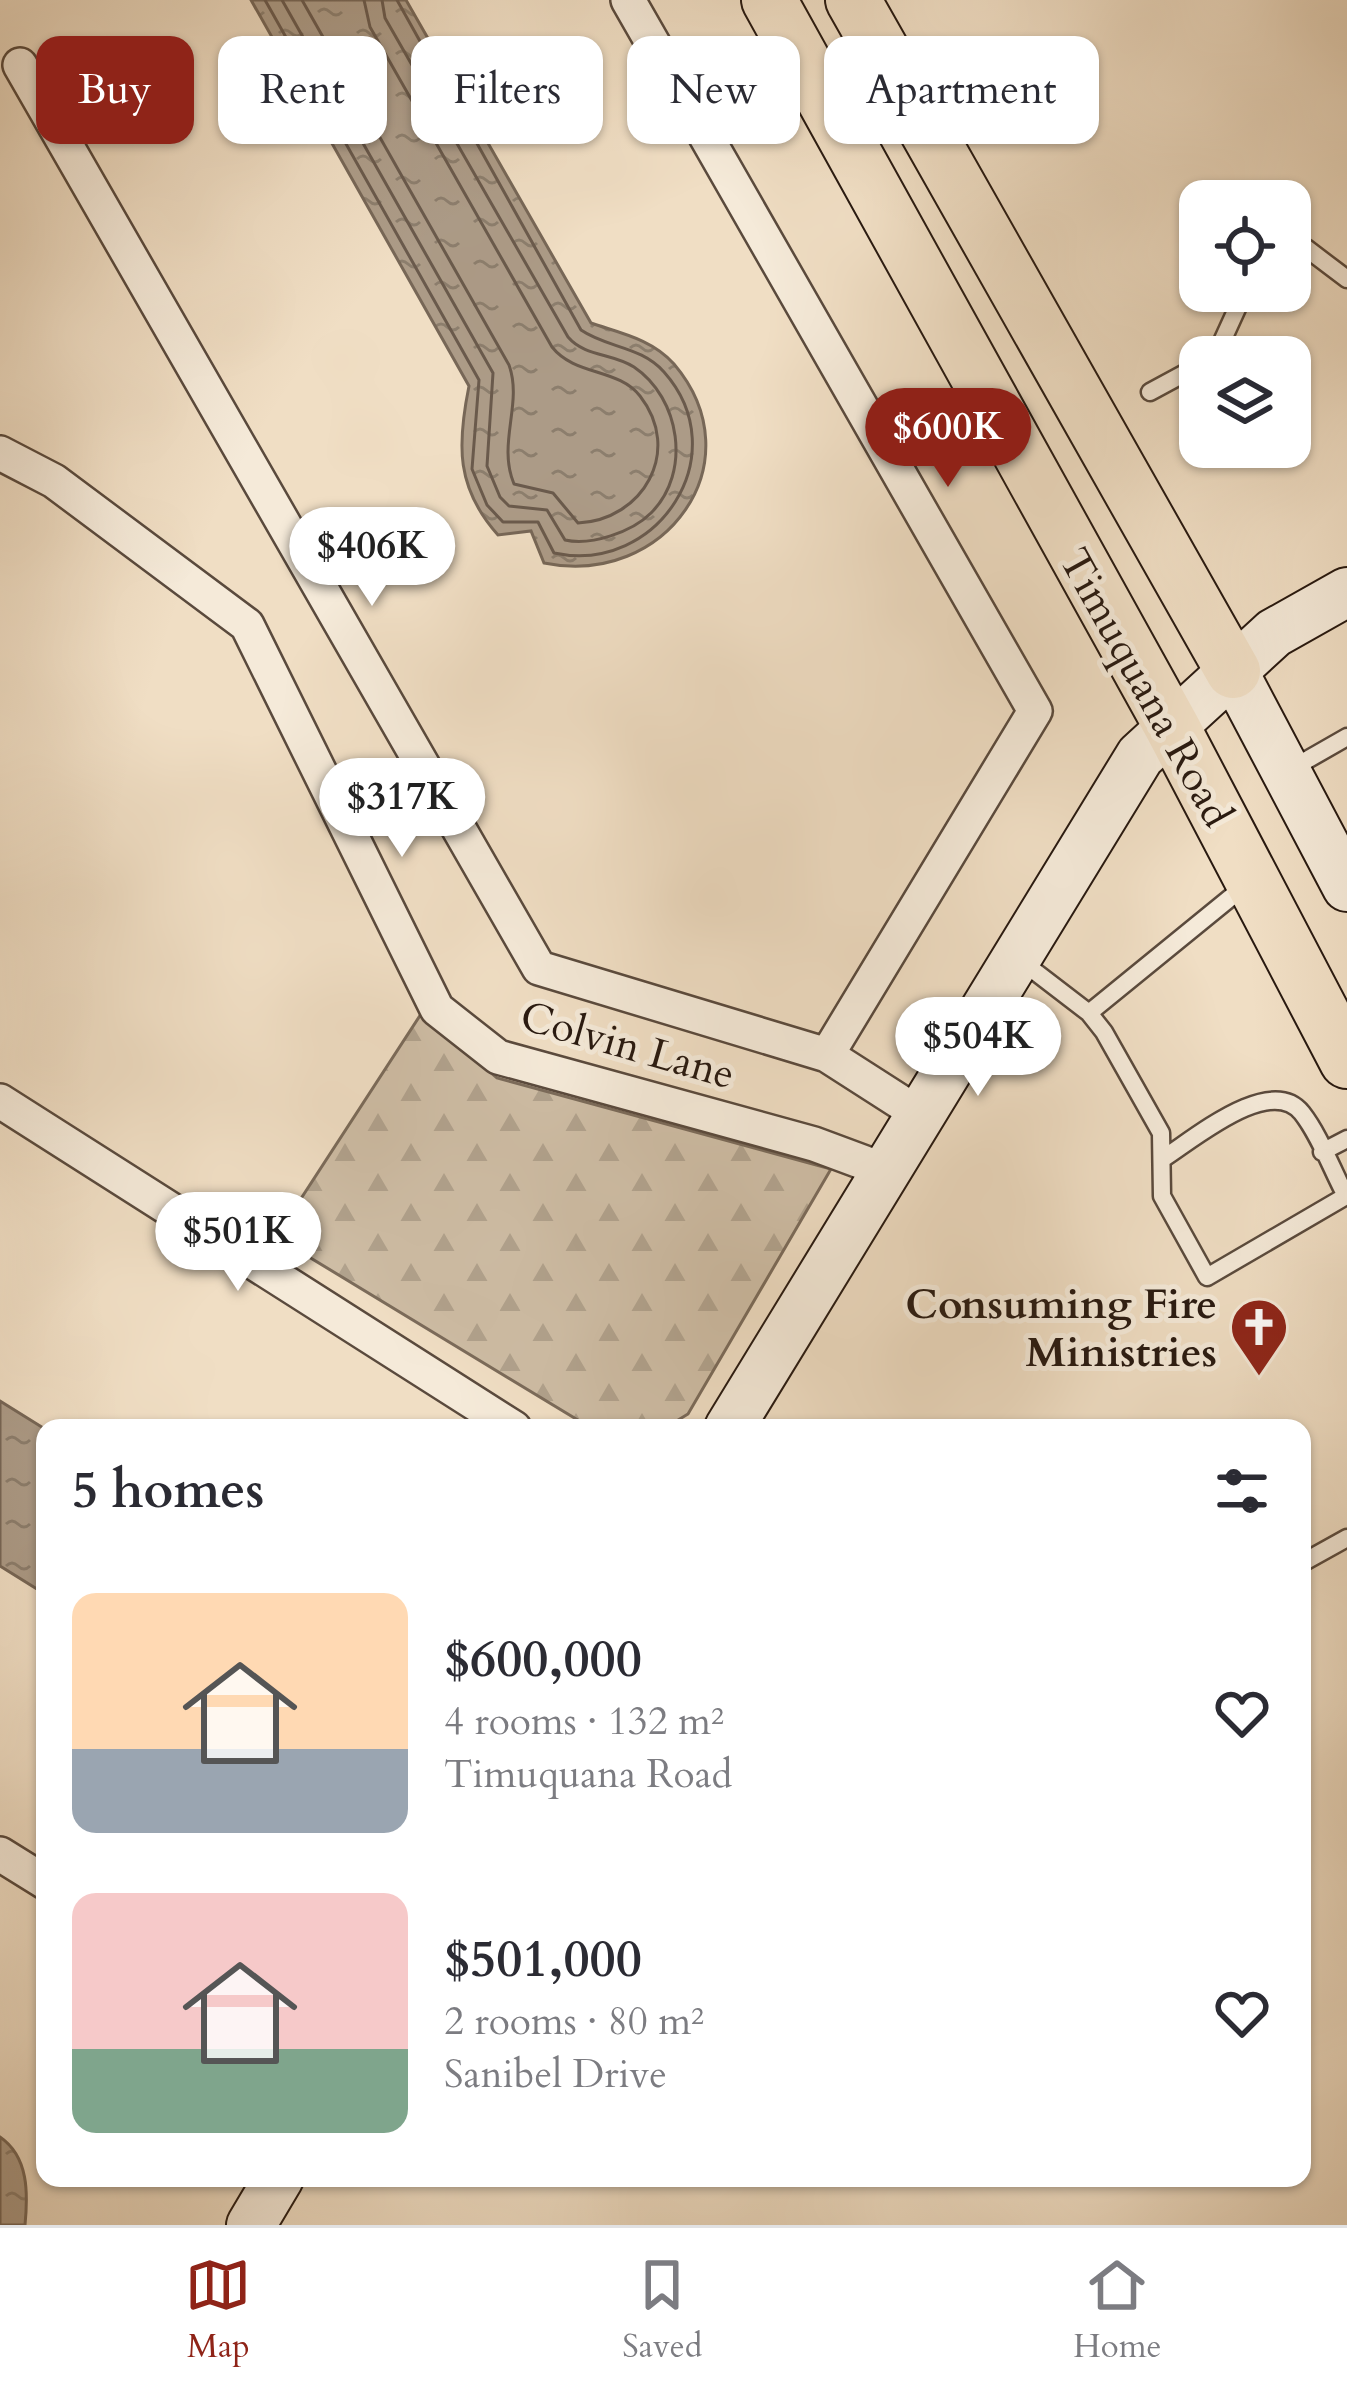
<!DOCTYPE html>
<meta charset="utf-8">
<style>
:root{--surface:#fff;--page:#f2f2f3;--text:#2b2b33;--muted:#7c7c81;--line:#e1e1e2;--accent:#8f2418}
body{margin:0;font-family:Cardo,serif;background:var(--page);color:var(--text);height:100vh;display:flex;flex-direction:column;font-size:45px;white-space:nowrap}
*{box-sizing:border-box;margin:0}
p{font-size:39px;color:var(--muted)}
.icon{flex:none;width:66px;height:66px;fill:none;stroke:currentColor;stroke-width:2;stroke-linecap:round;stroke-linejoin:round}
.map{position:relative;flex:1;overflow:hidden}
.details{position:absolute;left:36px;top:1419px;width:1275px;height:768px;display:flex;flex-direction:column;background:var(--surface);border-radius:24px;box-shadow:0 3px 9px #0004}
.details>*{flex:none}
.guide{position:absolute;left:36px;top:36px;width:1275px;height:108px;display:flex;gap:24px}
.fabs{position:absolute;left:1179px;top:180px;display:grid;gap:24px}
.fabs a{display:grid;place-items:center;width:132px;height:132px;border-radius:24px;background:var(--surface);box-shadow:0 3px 9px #0004;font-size:60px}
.price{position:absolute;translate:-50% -102px;padding:0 27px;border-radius:42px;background:#fff;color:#222;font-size:39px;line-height:78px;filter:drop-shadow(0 3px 6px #0008)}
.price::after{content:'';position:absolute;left:50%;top:72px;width:36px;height:27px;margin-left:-18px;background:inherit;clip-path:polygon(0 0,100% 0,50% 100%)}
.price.current{background:var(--accent);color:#fff}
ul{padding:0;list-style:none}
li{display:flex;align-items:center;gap:36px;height:300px;padding:0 36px}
li span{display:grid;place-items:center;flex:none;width:336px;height:240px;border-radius:24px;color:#555}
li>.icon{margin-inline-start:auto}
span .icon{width:144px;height:144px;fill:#fffc;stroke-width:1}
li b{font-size:51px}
h2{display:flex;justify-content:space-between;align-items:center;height:144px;padding:0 36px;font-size:51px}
.pill{padding:0 42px;border-radius:24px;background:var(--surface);box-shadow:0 3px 9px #0004;font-size:42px;line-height:108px}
.pill.current{background:var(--accent);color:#fff}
.dock{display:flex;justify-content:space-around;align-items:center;height:168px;border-top:3px solid var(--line);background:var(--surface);font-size:33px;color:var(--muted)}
.dock a{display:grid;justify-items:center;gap:6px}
.dock .current{color:var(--accent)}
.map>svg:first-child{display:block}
.forest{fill:url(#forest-firs);stroke:#7b6b5a;stroke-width:3}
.water{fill:url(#water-ripples);stroke:#776757;stroke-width:3}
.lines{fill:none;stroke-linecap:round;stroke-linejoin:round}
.shore{stroke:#6a5a4c;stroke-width:3}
.lane-casing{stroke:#5a4a3d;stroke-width:21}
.street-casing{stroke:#5a4a3d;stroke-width:38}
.secondary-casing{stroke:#281910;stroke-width:52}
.primary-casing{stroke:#281910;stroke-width:58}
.lane{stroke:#f5ead9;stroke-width:16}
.street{stroke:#f5ead9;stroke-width:33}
.secondary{stroke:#f5ead9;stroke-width:48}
.primary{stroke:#f0dec4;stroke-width:54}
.labels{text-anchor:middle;stroke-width:10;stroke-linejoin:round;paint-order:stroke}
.street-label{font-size:42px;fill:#281910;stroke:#f5ead9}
.poi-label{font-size:42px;font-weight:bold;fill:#281910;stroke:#f5ead9;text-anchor:end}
</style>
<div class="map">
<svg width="1347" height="2225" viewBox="0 0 1347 2225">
<defs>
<pattern id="forest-firs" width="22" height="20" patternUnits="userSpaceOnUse" patternTransform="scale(3)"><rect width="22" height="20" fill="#cebda5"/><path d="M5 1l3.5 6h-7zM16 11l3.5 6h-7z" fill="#b1a28d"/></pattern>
<pattern id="water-ripples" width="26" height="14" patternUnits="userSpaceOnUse" patternTransform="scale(3)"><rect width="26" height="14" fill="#ac9b87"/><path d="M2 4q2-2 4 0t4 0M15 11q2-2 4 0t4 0" fill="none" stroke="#8c7e6d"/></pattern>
</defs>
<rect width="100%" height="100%" fill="#f0dec4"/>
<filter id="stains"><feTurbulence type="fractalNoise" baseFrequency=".00167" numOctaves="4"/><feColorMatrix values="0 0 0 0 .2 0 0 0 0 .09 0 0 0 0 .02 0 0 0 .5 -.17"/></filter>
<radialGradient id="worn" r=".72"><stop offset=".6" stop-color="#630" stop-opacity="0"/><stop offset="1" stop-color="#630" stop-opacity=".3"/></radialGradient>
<path class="forest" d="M421 1014 497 1078 831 1169 688 1414 665 1428H591L276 1237Z"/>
<path class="water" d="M251 0H406L591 323C620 333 652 339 674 364 757 462 665 588 544 563L531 531 498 535C456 488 457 445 469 386Z
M0 1401 45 1429V1594L0 1566Z
M0 2137C29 2157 28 2194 25 2225H0Z"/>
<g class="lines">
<path class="shore" d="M265 0 479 380 472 469 487 505 503 522H538L554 553C658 575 737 454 664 372 641 346 607 348 581 330L397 0
M282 0 493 373 487 466 500 497 509 506 547 510 565 540C591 546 632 532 651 513 692 472 680 398 634 367 613 353 585 357 568 337L385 18 382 0
M302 0 509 365C523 404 497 443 514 484L553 493 578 523C643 520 683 451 640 396 618 368 575 376 552 347L370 27 364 0"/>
<defs>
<path id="lane" d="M1290 257 1306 248 1347 279
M1215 357 1245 291
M1150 392 1200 365
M1291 769 1347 737
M1020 960 1089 1013 1104 1032 1161 1133 1162 1196 1207 1277 1346 1196C1332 1170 1320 1136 1302 1113 1271 1074 1195 1138 1164 1158
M1089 1013 1246 885
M1322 1152 1347 1139
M1302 1563 1347 1538"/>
<path id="street" d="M628 0 1035 711 827 1055 919 1114
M20 65 539 968 827 1055
M0 453 54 481 247 625 437 1009 498 1057 814 1144 884 1170
M0 1101 514 1428
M0 1854 45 1882"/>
<path id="secondary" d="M1233 671 1347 887
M729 1428 1140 756 1274 633 1347 592
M251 2225 279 2178"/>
<path id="primary" d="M769 0 1172 727 1347 1061
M853 0 1233 671"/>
</defs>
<use href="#lane" class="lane-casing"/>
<use href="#street" class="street-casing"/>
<use href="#secondary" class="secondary-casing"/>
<use href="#primary" class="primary-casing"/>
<use href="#lane" class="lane"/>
<use href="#street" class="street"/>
<use href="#secondary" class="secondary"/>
<use href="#primary" class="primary"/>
</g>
<defs>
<symbol id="church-pin" viewBox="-11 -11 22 30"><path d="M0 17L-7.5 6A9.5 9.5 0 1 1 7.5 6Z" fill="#8f2418" stroke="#f5ead9"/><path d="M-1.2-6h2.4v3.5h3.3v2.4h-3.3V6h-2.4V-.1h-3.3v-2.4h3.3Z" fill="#fff"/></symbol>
</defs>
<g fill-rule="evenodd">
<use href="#church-pin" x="1226" y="1294" width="66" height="90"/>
</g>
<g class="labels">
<g class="street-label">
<text transform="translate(1147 687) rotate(61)" y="15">Timuquana Road</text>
<text transform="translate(628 1044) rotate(16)" y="15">Colvin Lane</text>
</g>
<g class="poi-label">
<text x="1217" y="1318">Consuming Fire<tspan x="1217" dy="48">Ministries</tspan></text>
</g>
</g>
<rect width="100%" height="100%" filter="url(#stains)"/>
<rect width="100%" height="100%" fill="url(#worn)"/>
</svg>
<div class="fabs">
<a><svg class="icon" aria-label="locate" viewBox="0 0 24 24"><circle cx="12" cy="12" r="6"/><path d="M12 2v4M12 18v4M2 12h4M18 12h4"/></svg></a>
<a><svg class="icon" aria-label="layers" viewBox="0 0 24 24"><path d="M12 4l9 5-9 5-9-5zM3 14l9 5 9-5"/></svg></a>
</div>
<b class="price current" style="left:948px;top:490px">$600K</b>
<b class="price" style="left:372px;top:609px">$406K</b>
<b class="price" style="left:402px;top:860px">$317K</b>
<b class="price" style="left:978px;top:1099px">$504K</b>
<b class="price" style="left:238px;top:1294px">$501K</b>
<div class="guide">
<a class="pill current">Buy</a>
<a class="pill">Rent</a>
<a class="pill">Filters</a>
<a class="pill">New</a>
<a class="pill">Apartment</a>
</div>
<section class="details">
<h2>5 homes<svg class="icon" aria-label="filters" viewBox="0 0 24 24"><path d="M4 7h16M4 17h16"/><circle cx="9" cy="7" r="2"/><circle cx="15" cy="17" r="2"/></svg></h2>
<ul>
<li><span style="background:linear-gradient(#ffd9b3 65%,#9aa5b1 0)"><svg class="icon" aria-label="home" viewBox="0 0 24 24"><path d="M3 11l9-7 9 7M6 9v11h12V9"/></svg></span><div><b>$600,000</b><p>4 rooms · 132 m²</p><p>Timuquana Road</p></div><svg class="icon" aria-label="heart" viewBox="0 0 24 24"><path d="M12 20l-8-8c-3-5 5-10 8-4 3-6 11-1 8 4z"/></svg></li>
<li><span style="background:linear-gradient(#f6c9c9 65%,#7fa58c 0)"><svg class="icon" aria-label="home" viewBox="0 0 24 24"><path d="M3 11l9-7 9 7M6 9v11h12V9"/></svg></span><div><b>$501,000</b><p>2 rooms · 80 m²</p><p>Sanibel Drive</p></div><svg class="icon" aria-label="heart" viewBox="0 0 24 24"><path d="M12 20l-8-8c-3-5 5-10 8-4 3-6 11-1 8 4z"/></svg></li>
</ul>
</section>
</div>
<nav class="dock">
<a class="current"><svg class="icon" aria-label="map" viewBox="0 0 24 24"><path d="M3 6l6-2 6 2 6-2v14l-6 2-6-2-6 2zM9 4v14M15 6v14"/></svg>Map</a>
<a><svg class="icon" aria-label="saved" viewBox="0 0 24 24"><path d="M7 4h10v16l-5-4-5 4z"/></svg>Saved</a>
<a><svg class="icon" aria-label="home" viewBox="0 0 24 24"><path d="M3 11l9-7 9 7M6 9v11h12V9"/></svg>Home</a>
</nav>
